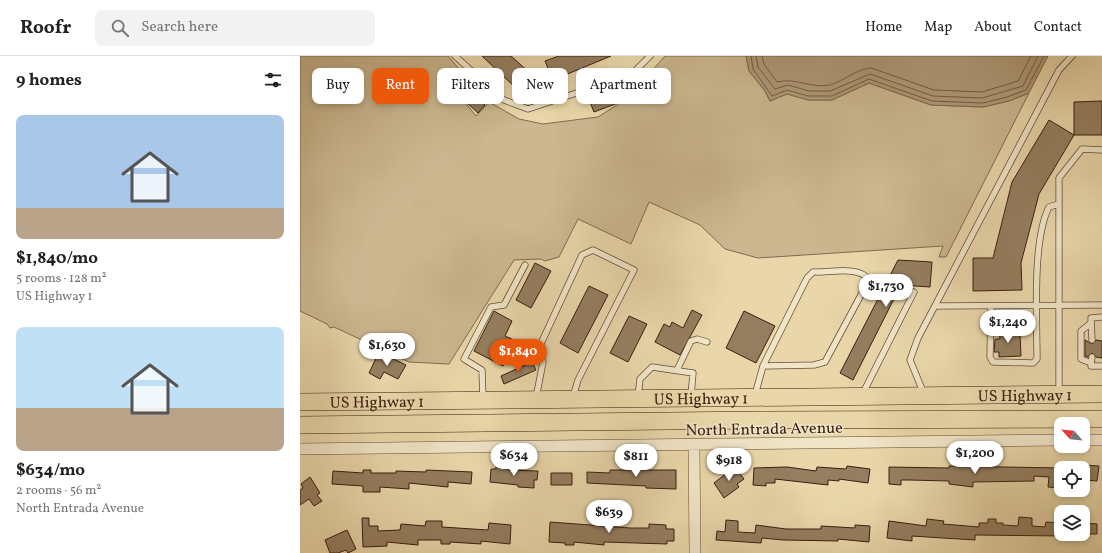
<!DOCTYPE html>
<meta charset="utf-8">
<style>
:root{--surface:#fff;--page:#f2f2f2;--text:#202124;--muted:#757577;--line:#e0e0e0;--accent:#ea580c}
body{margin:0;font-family:Vollkorn,serif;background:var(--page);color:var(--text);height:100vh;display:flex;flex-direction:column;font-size:15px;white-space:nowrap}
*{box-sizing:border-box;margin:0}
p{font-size:13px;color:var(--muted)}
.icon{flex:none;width:22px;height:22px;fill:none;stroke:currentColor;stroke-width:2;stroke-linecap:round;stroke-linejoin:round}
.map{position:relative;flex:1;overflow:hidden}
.side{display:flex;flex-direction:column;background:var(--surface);width:300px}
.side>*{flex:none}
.hud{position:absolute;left:12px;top:12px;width:380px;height:36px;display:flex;gap:8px}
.needle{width:26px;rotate:297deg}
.fabs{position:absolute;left:754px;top:361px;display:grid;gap:8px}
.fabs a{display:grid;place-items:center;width:36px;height:36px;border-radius:8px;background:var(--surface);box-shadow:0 2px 6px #0003;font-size:20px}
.price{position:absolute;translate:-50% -34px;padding:0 9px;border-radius:14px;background:#fff;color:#222;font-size:13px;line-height:26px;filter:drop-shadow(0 1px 2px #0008)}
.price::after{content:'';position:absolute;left:50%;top:24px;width:12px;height:9px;margin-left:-6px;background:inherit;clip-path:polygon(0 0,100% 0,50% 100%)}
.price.on{background:var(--accent);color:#fff}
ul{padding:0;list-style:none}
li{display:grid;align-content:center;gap:8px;height:212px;padding:0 16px}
li span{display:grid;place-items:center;height:124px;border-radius:8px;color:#555}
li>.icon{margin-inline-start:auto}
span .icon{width:72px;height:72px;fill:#fffc;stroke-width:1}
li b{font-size:17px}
h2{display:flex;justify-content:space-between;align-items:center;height:48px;padding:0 16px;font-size:17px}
.tag{padding:0 14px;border-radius:8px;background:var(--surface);box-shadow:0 2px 6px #0003;font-size:14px;line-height:36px}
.tag.on{background:var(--accent);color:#fff}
header{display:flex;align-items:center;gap:24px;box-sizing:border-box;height:56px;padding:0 20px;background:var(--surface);border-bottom:1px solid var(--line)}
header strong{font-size:19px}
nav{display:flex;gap:22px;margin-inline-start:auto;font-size:14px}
.search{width:280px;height:36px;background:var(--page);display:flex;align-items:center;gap:10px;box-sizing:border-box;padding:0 14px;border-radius:8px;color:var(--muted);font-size:15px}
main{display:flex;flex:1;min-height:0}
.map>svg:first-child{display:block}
.green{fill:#cbb790;stroke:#826a50}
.water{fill:#ad9876;stroke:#7f674d}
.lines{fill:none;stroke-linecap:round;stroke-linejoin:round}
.shore{stroke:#735a43;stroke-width:1}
.building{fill:#957e60;stroke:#391d10}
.lane-casing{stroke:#654c36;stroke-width:7}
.street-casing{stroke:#654c36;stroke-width:12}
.primary-casing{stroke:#391d10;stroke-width:18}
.lane{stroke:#f1e5c8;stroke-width:5.5}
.street{stroke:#f1e5c8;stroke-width:11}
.primary{stroke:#e9d7aa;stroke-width:17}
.labels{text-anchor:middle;stroke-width:3;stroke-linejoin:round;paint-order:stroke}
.street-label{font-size:16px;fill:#391d10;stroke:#f1e5c8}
</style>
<header>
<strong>Roofr</strong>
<div class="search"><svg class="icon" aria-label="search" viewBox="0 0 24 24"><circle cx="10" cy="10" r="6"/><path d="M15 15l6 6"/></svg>Search here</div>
<nav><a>Home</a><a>Map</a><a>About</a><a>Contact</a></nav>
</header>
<main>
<section class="side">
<h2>9 homes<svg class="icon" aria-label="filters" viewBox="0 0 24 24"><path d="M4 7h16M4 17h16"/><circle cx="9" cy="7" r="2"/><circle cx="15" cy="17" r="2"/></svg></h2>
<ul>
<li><span style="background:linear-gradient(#a9c7e8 75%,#b9a48a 0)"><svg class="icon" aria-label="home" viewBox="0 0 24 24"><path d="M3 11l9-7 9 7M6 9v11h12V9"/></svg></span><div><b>$1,840/mo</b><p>5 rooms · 128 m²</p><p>US Highway 1</p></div></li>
<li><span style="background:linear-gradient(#bfe0f5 65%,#b9a48a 0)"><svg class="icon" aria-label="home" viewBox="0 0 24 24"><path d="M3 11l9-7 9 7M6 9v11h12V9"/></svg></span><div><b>$634/mo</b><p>2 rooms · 56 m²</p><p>North Entrada Avenue</p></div></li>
</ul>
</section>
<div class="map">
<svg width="802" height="497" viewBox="0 0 802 497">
<rect width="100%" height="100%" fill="#e9d7aa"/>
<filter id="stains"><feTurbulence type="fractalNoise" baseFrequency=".005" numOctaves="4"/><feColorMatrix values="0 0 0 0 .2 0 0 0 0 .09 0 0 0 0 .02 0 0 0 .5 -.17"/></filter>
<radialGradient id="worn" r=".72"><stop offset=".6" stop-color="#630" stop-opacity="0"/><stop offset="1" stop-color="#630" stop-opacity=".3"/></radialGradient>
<path class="green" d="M0 0H148L159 13 149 27 176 60 189 46 219 63 243 68 298 61 328 42 365 0H446L449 15 465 35 470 45 487 38 508 44H532L569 27 631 49 683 51 709 45 729 37 646 201H639L643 190 458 202 425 193 400 169 349 146 331 188 278 163 259 201 245 205 241 203 214 204 149 308 109 306 34 271 30 272 27 268 0 255Z"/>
<path class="water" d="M446 0H748L729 37 709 45 683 51 631 49 569 27 532 44H508L487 38 470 45 465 35 449 15Z"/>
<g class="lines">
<path class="shore" d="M451 0 453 13 472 40 487 34 508 40H532L569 23 632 45 683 47 707 41 726 34 744 0
M456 0 458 11 475 33 488 29 509 35H530L570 18 633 40 682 42 723 30 738 0
M462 0 464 8 477 26C495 21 512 33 530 29 544 25 556 13 571 12L634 34 682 36 718 25 731 0"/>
</g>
<path class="building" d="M182 0H211L231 18 217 33Z
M259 0H311L253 24 245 5Z
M156 23 185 49 178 57 149 30Z
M335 29 339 39 294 56 290 46Z
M802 45V79H774V46Z
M749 64 774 79 739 138 721 207 722 234 673 235V202H693L712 126Z
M598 204 632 206 630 231 601 229 553 324 540 317Z
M235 207 251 215 231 252 216 244Z
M289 230 308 239 278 297 260 287Z
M392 254 402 259 380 299 355 286 364 268 370 271 372 266 383 272Z
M194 255 212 265 205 280 216 285 203 310 174 295Z
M444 255 475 270 456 307 426 292Z
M329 260 347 268 328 306 310 297Z
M713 272 714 278H720L721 300 699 301V296H694L695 283H700L699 273Z
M785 284 792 288 796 284 802 285V302L796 301 792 297 788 301 785 300Z
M79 296 106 309 98 323 84 316 80 323 69 317Z
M232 306 236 314 204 328 201 320Z
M783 409 799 410 797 425 783 424Z
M196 410 208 411V414L238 415 237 424H234V432L218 431V429L190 426 191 413H196Z
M547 410 570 413 568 427 539 423V425L528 424V429L475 423V427H466V430L453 429 454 412 487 411 516 415 517 411 546 413Z
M649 410 761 412V432L748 431 749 421 734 420V425L673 426V431L649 428V425L609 424H601V429L589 428V411L649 412Z
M435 411 444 423 437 428 439 431 424 442 414 427Z
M63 414H71V417H96V415L126 416V414L172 416 171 428 148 426V431L109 427V433L80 431V436H63V430L32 428 33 415 63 417Z
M310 414H376V433L346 432V430L287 427V416L310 417Z
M251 417H272V429H251Z
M10 421 20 437 17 439 22 445 14 450 9 443 0 449V434L3 432 1 428Z
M719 461 732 462V470L745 471 746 466 761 467V480L675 479V484L612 480V485L587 482 589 465 626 470 627 463 644 465 643 468 679 471V467H688V463H696V467H703V469L718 470Z
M62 462H69V470H78V475L100 474 101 468 125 470 126 465H142V471L188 474 189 467 211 469 210 488 181 485V488L150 486V488H141V484H118V489L87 486V490L63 491Z
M426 464 438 465V476L455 477 456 469 486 473H521V470L555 472V469L570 470 569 486 538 483V485L483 484 462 482 461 487 416 484 417 475 425 476Z
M250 466 330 472H349V468L366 469V473H374V485H367V488L304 486V489L274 486V489H265V487L249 486Z
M783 467 797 468V478H783Z
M47 474 56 493 48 497 46 494 38 497H30L25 484Z"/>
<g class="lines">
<defs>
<path id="lane" d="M155 0 204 44 228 53 331 19 350 0
M636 250 802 249
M691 250 690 301 693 306 733 307 737 303C737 264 732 184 749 151L759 148
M791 267 781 275V303L791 307
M792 284 791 262 802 261
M792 301 791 310H802
M377 314 391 285 397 283 407 286
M759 336V122L782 93 802 94
M624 338 610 304 618 282 759 14 772 0
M455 339 463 310 507 222 513 216C528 217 560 209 569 224L525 306 514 309 463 310
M562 339 614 236
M338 341 340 323 352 311 393 317 391 340
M183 342 182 314 164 303 191 251 204 249 225 209
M236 342 243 306 238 294 282 199 293 194 334 214 278 324 273 341"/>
<path id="street" d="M783 384H802
M394 389 395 497
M0 393 761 384"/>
<g id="primary">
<path id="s1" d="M0 346 802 338"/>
<path d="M0 369 460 364 802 363"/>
</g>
</defs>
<use href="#lane" class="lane-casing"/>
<use href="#street" class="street-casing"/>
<use href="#primary" class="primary-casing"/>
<use href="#lane" class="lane"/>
<use href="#street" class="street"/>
<use href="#primary" class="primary"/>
</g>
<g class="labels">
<g class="street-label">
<text dy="6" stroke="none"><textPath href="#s1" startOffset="725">US Highway 1</textPath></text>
<text dy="6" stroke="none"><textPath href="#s1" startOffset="401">US Highway 1</textPath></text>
<text dy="6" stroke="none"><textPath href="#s1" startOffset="77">US Highway 1</textPath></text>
<text transform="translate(464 372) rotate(-1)" y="6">North Entrada Avenue</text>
</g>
</g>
<rect width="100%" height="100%" filter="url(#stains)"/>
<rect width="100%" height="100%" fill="url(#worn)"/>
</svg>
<div class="fabs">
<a><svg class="needle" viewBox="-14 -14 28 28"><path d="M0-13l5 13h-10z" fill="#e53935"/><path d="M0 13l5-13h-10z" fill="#757577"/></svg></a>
<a><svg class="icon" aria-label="locate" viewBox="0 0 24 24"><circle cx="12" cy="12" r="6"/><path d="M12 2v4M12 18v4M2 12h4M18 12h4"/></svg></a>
<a><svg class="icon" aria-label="layers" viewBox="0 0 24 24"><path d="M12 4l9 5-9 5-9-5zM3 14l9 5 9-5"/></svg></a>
</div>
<b class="price" style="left:586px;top:252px">$1,730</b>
<b class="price" style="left:708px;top:288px">$1,240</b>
<b class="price" style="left:87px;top:311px">$1,630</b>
<b class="price on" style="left:218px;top:317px">$1,840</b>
<b class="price" style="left:675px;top:419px">$1,200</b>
<b class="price" style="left:214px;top:421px">$634</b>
<b class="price" style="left:336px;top:422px">$811</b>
<b class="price" style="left:429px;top:426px">$918</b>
<b class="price" style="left:309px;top:478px">$639</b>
<div class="hud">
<a class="tag">Buy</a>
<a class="tag on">Rent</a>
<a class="tag">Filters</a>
<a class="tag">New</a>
<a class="tag">Apartment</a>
</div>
</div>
</main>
